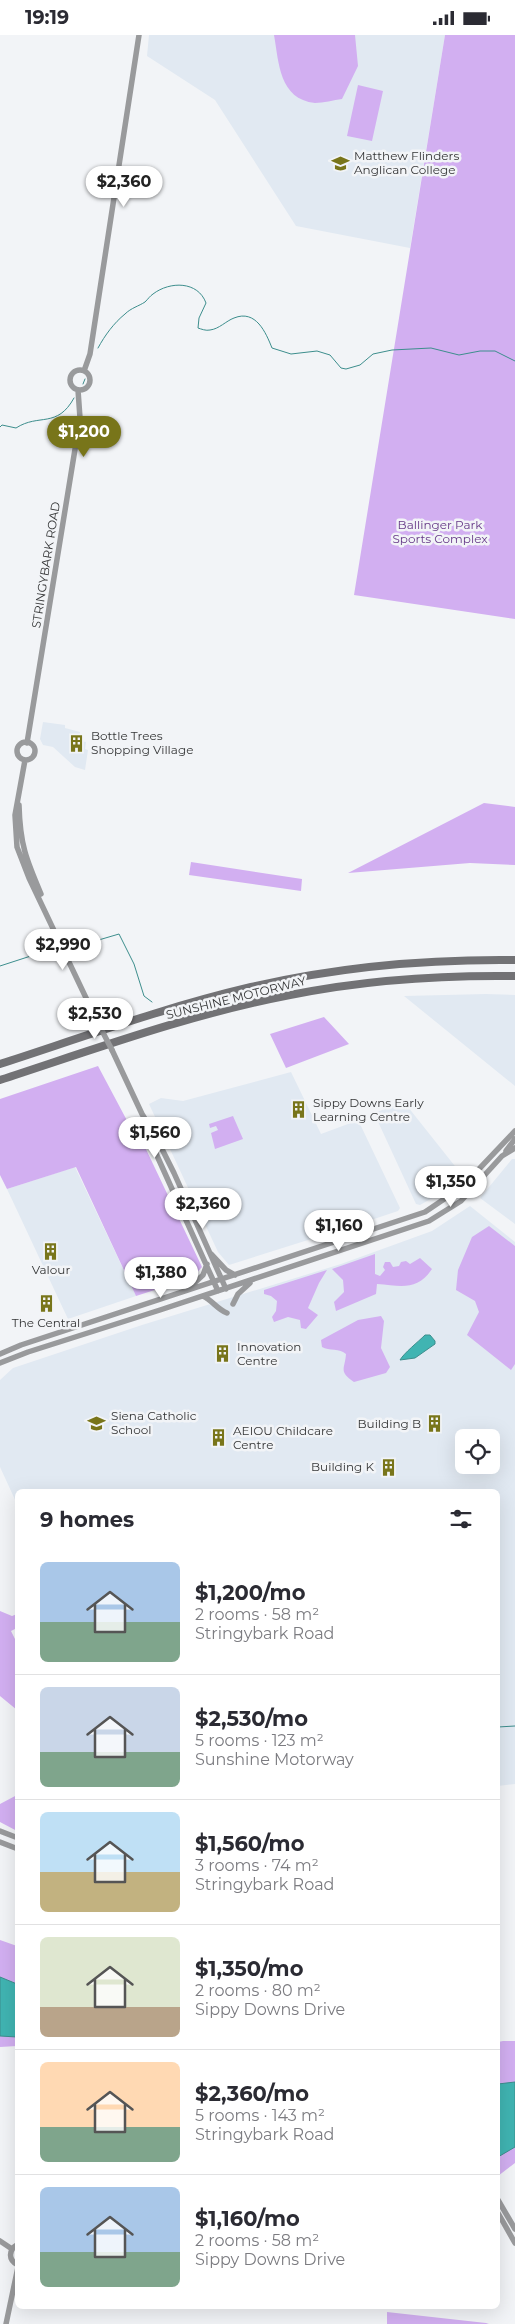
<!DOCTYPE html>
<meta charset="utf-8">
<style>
:root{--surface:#fff;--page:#f2f2f3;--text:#2b2b33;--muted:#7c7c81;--line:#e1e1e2;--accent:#78751a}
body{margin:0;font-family:Montserrat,sans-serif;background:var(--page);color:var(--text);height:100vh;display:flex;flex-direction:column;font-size:19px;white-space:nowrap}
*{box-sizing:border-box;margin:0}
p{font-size:16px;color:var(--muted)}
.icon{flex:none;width:28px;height:28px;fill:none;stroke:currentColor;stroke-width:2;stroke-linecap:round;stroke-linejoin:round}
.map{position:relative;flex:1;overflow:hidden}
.panel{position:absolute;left:15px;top:1454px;width:485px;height:820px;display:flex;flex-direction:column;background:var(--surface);border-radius:8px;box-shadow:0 5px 20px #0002}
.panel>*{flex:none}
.controls{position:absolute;left:455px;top:1394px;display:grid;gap:10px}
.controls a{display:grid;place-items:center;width:45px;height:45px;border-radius:8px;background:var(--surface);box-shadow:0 5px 20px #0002;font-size:25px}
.price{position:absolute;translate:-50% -42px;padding:0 11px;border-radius:18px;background:#fff;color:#222;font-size:16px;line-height:32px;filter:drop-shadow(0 1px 2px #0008)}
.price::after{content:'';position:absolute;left:50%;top:30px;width:15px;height:11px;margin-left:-8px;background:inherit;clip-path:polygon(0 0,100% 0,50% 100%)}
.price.on{background:var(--accent);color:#fff}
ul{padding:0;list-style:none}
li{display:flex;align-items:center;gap:15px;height:125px;padding:0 25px}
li+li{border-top:1px solid var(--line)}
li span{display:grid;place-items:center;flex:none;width:140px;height:100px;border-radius:8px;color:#555}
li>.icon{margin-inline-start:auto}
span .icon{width:60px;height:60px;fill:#fffc;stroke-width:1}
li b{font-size:21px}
h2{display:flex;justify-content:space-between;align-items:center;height:60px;padding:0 25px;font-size:21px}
.status{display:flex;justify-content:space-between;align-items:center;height:35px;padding:0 25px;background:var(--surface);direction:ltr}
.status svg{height:14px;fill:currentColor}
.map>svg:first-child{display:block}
.built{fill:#e1e9f2;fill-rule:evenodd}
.green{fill:#d2aff1}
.water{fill:#40b4b2;stroke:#3d8e8d}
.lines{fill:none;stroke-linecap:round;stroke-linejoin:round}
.stream{stroke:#3d8e8d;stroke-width:1}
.secondary{stroke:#999a9c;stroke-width:5.5}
.highway{stroke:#727275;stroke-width:8}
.secondary-bridge{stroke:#999a9c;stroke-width:5.5}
.labels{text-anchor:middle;stroke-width:5;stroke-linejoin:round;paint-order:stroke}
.poi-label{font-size:12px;fill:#353637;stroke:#f2f4f7;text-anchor:start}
.park-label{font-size:12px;fill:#653887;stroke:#f2f4f7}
.street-label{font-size:12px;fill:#353637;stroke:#f2f4f7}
</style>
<div class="status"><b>19:19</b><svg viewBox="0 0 49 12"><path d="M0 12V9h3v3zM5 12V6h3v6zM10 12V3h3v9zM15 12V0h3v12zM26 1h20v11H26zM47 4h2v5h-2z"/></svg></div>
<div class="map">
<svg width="515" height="2289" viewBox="0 0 515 2289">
<rect width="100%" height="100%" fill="#f2f4f7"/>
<path class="built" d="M149 0H445L410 213 296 191 215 65 147 21Z
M43 687 65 690V693L80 697 79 706 86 707 85 714 88 715 85 735 75 732 53 712 43 710 40 704Z
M486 959 515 960V1051L404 961Z
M291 1037 321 1099 356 1086 360 1089 400 1173 398 1176 362 1188 229 1230 218 1217 149 1069 161 1063 183 1066Z
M404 1067 462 1140 450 1153 420 1170 416 1169 374 1078Z
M512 1124H515V1189L480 1163Z
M75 1132 136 1261 68 1284 7 1154Z
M470 1171 515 1207V1749L498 1751V1456H18L17 1469 0 1432V1345L13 1333 142 1290 341 1229 432 1196ZM464 1402H491V1430H464Z"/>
<path class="green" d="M274 0H355L358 31 342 64C334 65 323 68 315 68 279 64 279 28 274 0Z
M445 0H515V584L354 560Z
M358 50 383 56 372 106 347 101Z
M484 768 515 772V830L470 828 348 838Z
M191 827 302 844 301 856 189 840Z
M324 982 349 1009 286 1033 270 999Z
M98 1031 140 1110H144L202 1232 192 1243 136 1261 76 1132 7 1154 0 1140V1064Z
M233 1081 243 1104 215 1114 211 1098 218 1095 216 1091 210 1093 209 1089Z
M489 1191 515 1211V1329L511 1335 467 1300 479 1277 475 1266 456 1255 458 1235 472 1202Z
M375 1219V1239L380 1241 385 1235 383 1232 385 1227H390L393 1232 399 1231 401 1227 406 1226 410 1229 420 1223 432 1234C417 1256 402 1251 377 1249L376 1259 336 1276 334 1267 344 1257 343 1245 332 1234Z
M327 1235 319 1248 308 1273 318 1280 306 1294 301 1293 300 1285 288 1282 274 1287 272 1282 276 1276 277 1266 271 1261 264 1259V1255Z
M381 1281 384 1286 381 1313 390 1332 386 1338 354 1347C338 1336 345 1334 346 1319 340 1313 329 1316 322 1312L321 1305 358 1285Z
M0 1576 12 1581 17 1579V1593L11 1596 17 1608V1675L0 1661Z
M17 1760 16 1779 17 1796 0 1787V1769Z
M0 1905 17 1911V2011L0 2012Z
M503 2006H515V2128L498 2141V2007Z
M387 2277 486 2288 489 2289H387Z"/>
<path class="water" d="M425 1300H430L435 1306V1309L415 1323 400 1325C404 1318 418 1307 425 1300Z
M0 1942 17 1949V2002L0 2001Z
M515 2047V2112L498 2122V2049Z"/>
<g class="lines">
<path class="stream" d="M98 313C105 300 114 288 125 279 131 273 139 271 145 267 148 264 150 261 153 259 170 246 198 246 206 268L199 283 198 293C201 294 206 296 210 295 219 294 226 286 234 283 256 274 266 298 272 313L291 319 317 316 330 320 341 333 346 334 360 330 373 319 392 315 431 313 459 320 480 316H495L515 326
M83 349 85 344
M0 392 2 390 16 393C39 378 57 394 74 363
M72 906 85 909 119 899 134 929 144 961 152 967
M0 931 40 918 43 897H46
M198 1455 212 1456
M498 1692 515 1691"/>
<path class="secondary" d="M70 345a10 10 0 1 1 20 0a10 10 0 1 1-20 0Z
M84 336 90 319 139 0
M17 716a9 9 0 1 1 18 0a9 9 0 1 1-18 0Z
M27 708 77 402 80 383 78 355
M25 725 15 780 17 812 29 843 97 986
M19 770C20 809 26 824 41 859
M112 1015 142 1079 155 1100 174 1138 226 1254
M144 1086 154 1114 218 1256
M506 1116 515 1104
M211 1219 226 1235 235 1240
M188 1254 203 1240 207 1229
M203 1261C213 1266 217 1274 227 1278
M233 1269 238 1259 250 1248
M0 1319 21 1310 425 1177 462 1152 515 1096
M0 1328 28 1317 160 1275 429 1186 461 1166 502 1121 515 1113
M0 1796 18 1803
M0 1807 18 1814
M498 2165 515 2194
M498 2178 515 2208
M0 2206 12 2214
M18 2209C8 2215 8 2225 18 2230
M6 2289 18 2232"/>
<path class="highway" d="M0 1029C83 1002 166 972 251 952 337 932 426 924 515 925
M0 1045C95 1014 191 979 290 960 364 945 440 940 515 941"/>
<path class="secondary-bridge" d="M97 986 112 1015"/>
</g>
<defs>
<symbol id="school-bare" viewBox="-9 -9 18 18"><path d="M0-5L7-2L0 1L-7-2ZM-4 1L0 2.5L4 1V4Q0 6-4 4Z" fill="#78751a" stroke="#f2f4f7" stroke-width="2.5" paint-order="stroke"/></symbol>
<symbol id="building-bare" viewBox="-9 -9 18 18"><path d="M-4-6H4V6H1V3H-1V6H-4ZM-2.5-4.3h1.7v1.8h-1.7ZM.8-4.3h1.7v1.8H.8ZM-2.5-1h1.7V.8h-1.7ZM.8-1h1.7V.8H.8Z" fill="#78751a" stroke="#f2f4f7" stroke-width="2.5" paint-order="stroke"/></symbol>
</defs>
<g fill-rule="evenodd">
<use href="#school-bare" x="328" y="116" width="25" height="25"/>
<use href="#building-bare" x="64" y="696" width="25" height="25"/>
<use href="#building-bare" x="286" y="1062" width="25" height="25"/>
<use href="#building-bare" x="38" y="1204" width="25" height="25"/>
<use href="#building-bare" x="34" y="1256" width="25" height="25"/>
<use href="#building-bare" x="210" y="1306" width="25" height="25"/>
<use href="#school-bare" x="84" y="1376" width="25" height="25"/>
<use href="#building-bare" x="422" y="1376" width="25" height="25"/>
<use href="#building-bare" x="206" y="1390" width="25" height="25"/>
<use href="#building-bare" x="376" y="1420" width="25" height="25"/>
</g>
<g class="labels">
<g class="poi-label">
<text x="354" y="125">Matthew Flinders<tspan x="354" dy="14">Anglican College</tspan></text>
<text x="91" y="705">Bottle Trees<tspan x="91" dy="14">Shopping Village</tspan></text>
<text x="313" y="1072">Sippy Downs Early<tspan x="313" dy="14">Learning Centre</tspan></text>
<text x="51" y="1239" text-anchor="middle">Valour</text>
<text x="46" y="1292" text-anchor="middle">The Central</text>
<text x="237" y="1316">Innovation<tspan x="237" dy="14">Centre</tspan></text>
<text x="111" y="1385">Siena Catholic<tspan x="111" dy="14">School</tspan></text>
<text x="421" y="1393" text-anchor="end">Building B</text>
<text x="233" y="1400">AEIOU Childcare<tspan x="233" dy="14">Centre</tspan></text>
<text x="374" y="1436" text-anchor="end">Building K</text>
</g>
<g class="park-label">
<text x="440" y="494">Ballinger Park<tspan x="440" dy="14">Sports Complex</tspan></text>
</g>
<g class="street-label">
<text transform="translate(46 530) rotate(-81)" y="4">STRINGYBARK ROAD</text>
<text transform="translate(236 963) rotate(-14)" y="4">SUNSHINE MOTORWAY</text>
</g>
</g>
</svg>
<div class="controls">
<a><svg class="icon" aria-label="locate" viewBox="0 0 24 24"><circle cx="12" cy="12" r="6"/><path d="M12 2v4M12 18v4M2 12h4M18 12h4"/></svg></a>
</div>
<b class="price" style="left:124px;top:173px">$2,360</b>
<b class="price on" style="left:84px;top:423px">$1,200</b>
<b class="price" style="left:63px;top:936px">$2,990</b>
<b class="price" style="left:95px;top:1005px">$2,530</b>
<b class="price" style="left:155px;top:1124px">$1,560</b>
<b class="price" style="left:451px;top:1173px">$1,350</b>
<b class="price" style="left:203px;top:1195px">$2,360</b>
<b class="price" style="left:339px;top:1217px">$1,160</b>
<b class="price" style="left:161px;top:1264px">$1,380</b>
<section class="panel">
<h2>9 homes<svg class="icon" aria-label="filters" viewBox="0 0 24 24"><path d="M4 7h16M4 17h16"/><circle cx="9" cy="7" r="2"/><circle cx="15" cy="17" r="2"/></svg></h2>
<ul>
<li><span style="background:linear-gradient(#a9c7e8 60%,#7fa58c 0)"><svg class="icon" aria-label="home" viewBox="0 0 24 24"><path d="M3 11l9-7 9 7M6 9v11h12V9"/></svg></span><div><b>$1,200/mo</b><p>2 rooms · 58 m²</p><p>Stringybark Road</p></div></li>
<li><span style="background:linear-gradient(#c9d6e8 65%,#7fa58c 0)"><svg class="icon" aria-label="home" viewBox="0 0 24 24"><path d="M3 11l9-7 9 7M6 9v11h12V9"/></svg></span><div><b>$2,530/mo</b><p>5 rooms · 123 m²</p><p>Sunshine Motorway</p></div></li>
<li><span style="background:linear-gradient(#bfe0f5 60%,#c2b280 0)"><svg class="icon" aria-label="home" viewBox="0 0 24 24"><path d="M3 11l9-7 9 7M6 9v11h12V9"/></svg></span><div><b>$1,560/mo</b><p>3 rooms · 74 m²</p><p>Stringybark Road</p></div></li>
<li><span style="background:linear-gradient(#dfe7d0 70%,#b9a48a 0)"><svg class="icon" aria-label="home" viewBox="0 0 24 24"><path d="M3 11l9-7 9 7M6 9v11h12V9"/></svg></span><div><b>$1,350/mo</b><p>2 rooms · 80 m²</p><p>Sippy Downs Drive</p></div></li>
<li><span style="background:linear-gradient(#ffd9b3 65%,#7fa58c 0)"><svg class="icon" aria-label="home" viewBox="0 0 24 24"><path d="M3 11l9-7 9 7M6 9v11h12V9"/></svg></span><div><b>$2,360/mo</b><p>5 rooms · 143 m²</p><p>Stringybark Road</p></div></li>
<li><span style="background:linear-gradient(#a9c7e8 65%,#7fa58c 0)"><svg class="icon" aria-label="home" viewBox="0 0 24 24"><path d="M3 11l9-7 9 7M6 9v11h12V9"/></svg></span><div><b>$1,160/mo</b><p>2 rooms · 58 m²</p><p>Sippy Downs Drive</p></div></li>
</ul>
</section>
</div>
